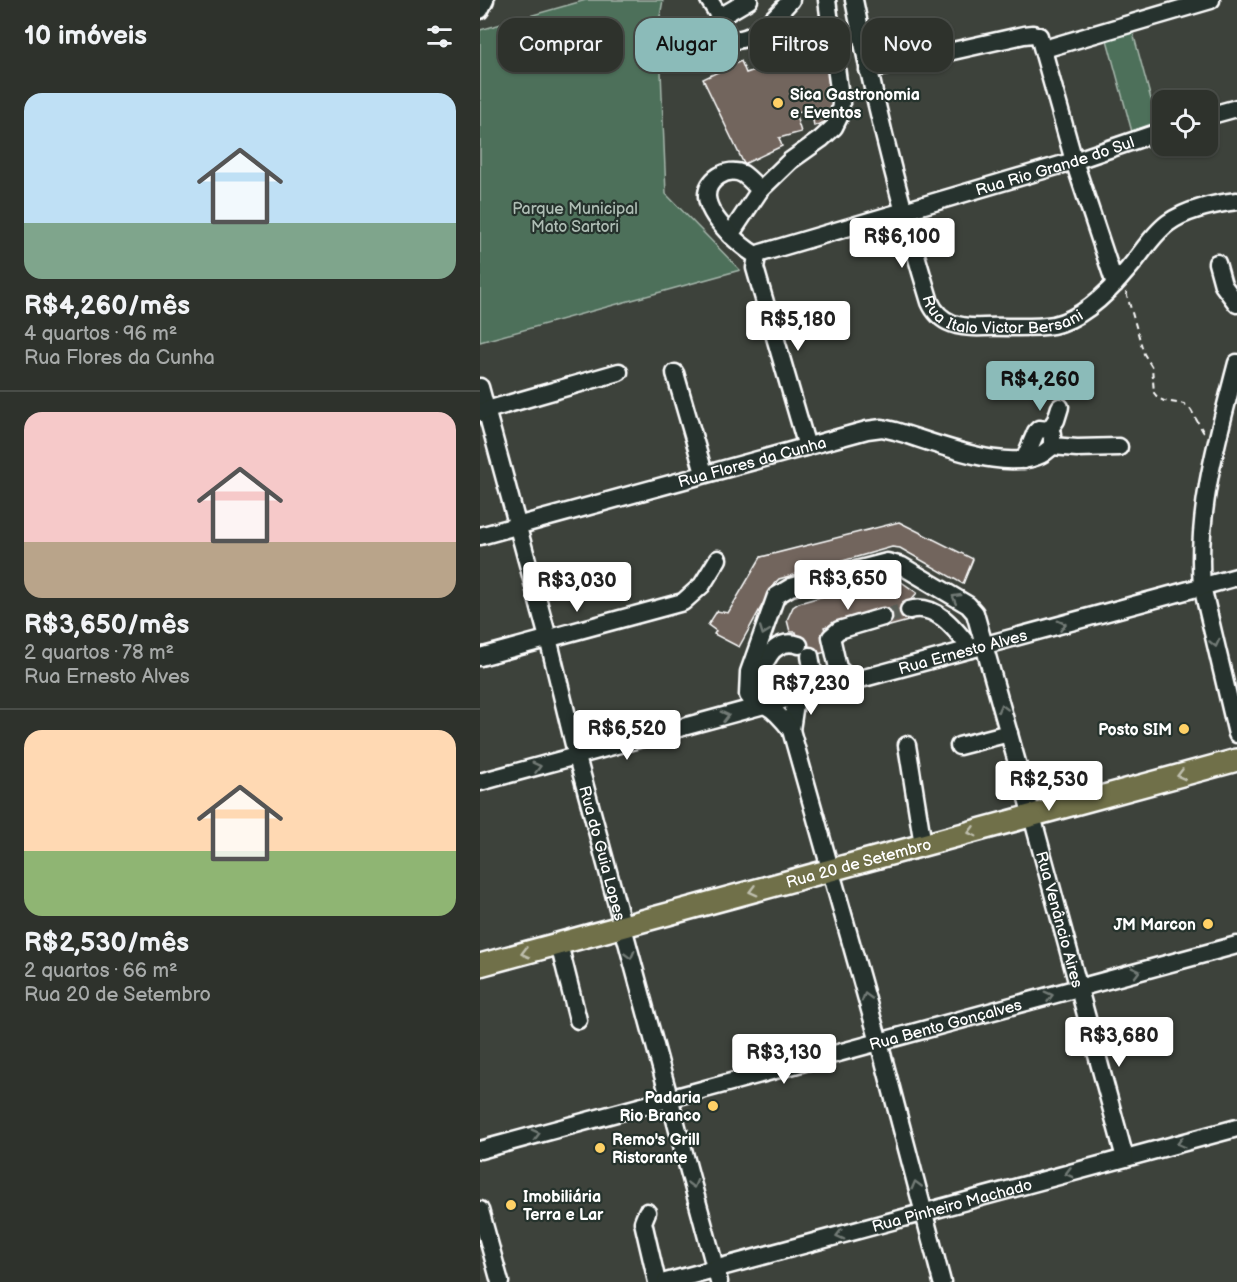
<!DOCTYPE html>
<html lang="pt">
<meta charset="utf-8">
<style>
:root{--surface:#2e322c;--page:#363a34;--text:#f1f3f6;--muted:#a7aaa9;--line:#494d48;--accent:#8bbbb9}
body{margin:0;font-family:"Balsamiq Sans",sans-serif;background:var(--page);color:var(--text);height:100vh;display:flex;flex-direction:column;font-size:22px;white-space:nowrap}
*{box-sizing:border-box;margin:0}
p{font-size:20px;color:var(--muted)}
.icon{flex:none;width:33px;height:33px;fill:none;stroke:currentColor;stroke-width:2;stroke-linecap:round;stroke-linejoin:round}
.map{position:relative;flex:1;overflow:hidden}
.drawer{display:flex;flex-direction:column;background:var(--surface);width:480px}
.drawer>*{flex:none}
.banner{position:absolute;left:18px;top:18px;width:570px;height:54px;display:flex;gap:12px}
.fabs{position:absolute;left:672px;top:90px;display:grid;gap:12px}
.fabs a{display:grid;place-items:center;width:66px;height:66px;border-radius:12px;background:var(--surface);box-shadow:0 2px 4px #0004,0 0 0 2px var(--line);font-size:30px}
.price{position:absolute;translate:-50% -51px;padding:0 14px;border-radius:6px;background:#fff;color:#222;font-size:20px;line-height:39px;filter:drop-shadow(0 2px 3px #0008)}
.price::after{content:'';position:absolute;left:50%;top:36px;width:18px;height:14px;margin-left:-9px;background:inherit;clip-path:polygon(0 0,100% 0,50% 100%)}
.price.active{background:var(--accent);color:#111}
ul{padding:0;list-style:none}
li{display:grid;align-content:center;gap:12px;height:318px;padding:0 24px}
li+li{border-top:2px solid var(--line)}
li span{display:grid;place-items:center;height:186px;border-radius:18px;color:#555}
li>.icon{margin-inline-start:auto}
span .icon{width:108px;height:108px;fill:#fffc;stroke-width:1}
li b{font-size:26px}
h2{display:flex;justify-content:space-between;align-items:center;height:72px;padding:0 24px;font-size:26px}
.pill{padding:0 21px;border-radius:18px;background:var(--surface);box-shadow:0 2px 4px #0004,0 0 0 2px var(--line);font-size:21px;line-height:54px}
.pill.active{background:var(--accent);color:#111}
main{display:flex;flex:1;min-height:0}
.map>svg:first-child{display:block}
.green{fill:#4d6f5a;stroke:#a6b7ac;stroke-width:1.5}
.building{fill:#72655d;stroke:#fff;stroke-width:1.5}
.lines{fill:none;stroke-linecap:round;stroke-linejoin:round}
.minor-tunnel{stroke:#5a5e58;stroke-width:16;stroke-dasharray:16 8;stroke-linecap:butt}
.minor-casing{stroke:#fff;stroke-width:21}
.major-casing{stroke:#fff;stroke-width:26}
.path{stroke:#fff;stroke-width:2;stroke-dasharray:6 4.5;stroke-linecap:butt}
.minor{stroke:#26332d;stroke-width:16}
.major{stroke:#70704a;stroke-width:21}
.oneway{stroke:#727a76}
.oneway2{stroke:#bfbfae}
.poi-dot{fill:#ffd166;stroke:#26332d;stroke-width:2}
.labels{text-anchor:middle;stroke-width:4.5;stroke-linejoin:round;paint-order:stroke}
.poi-label{font-size:16px;font-weight:bold;fill:#fff;stroke:#26332d;text-anchor:start}
.street-label{font-size:16px;fill:#fff;stroke:#26332d}
.park-label{font-size:16px;fill:#afbeb5;stroke:#26332d}
</style>
<main>
<section class="drawer">
<h2>10 imóveis<svg class="icon" aria-label="filters" viewBox="0 0 24 24"><path d="M4 7h16M4 17h16"/><circle cx="9" cy="7" r="2"/><circle cx="15" cy="17" r="2"/></svg></h2>
<ul>
<li><span style="background:linear-gradient(#bfe0f5 70%,#7fa58c 0)"><svg class="icon" aria-label="home" viewBox="0 0 24 24"><path d="M3 11l9-7 9 7M6 9v11h12V9"/></svg></span><div><b>R$4,260/mês</b><p>4 quartos · 96 m²</p><p>Rua Flores da Cunha</p></div></li>
<li><span style="background:linear-gradient(#f6c9c9 70%,#b9a48a 0)"><svg class="icon" aria-label="home" viewBox="0 0 24 24"><path d="M3 11l9-7 9 7M6 9v11h12V9"/></svg></span><div><b>R$3,650/mês</b><p>2 quartos · 78 m²</p><p>Rua Ernesto Alves</p></div></li>
<li><span style="background:linear-gradient(#ffd9b3 65%,#8fb573 0)"><svg class="icon" aria-label="home" viewBox="0 0 24 24"><path d="M3 11l9-7 9 7M6 9v11h12V9"/></svg></span><div><b>R$2,530/mês</b><p>2 quartos · 66 m²</p><p>Rua 20 de Setembro</p></div></li>
</ul>
</section>
<div class="map">
<svg width="757" height="1282" viewBox="0 0 757 1282">
<rect width="100%" height="100%" fill="#3d423b"/>
<filter id="ink" filterUnits="userSpaceOnUse"><feTurbulence type="fractalNoise" baseFrequency=".0167" numOctaves="2"/><feDisplacementMap in="SourceGraphic" scale="12" xChannelSelector="R" yChannelSelector="G"/><feConvolveMatrix kernelMatrix="1 2 1 2 8 2 1 2 1" color-interpolation-filters="sRGB"/></filter>
<g filter="url(#ink)">
<path class="green" d="M106 0H183L179 22 186 194 260 270 0 342V30Z
M652 29 678 125 652 132 626 36Z"/>
<path class="building" d="M348 31 353 119 334 126 331 108 315 113 321 132 299 138 302 146 264 164 223 79 261 61 266 73 275 70 273 61 299 54 300 58 322 52 320 36Z
M419 522 493 559 483 584 420 548 412 547 299 579 294 584 259 647 234 634 236 631 228 625 237 611 248 613 281 557Z
M408 578 417 579 437 593 427 604 432 620 406 627 401 610 344 627 350 651 322 658 316 632H310L307 620 313 607 319 603Z"/>
<g class="lines">
<path class="minor-tunnel" d="M403 617 429 610"/>
<defs>
<g id="minor">
<path d="M229 0 240 17"/>
<path d="M269 0 240 17 237 24 239 34C265 54 295 17 311 0"/>
<path id="s1" d="M374 0C395 104 419 201 450 302 460 325 481 328 504 327 526 326 551 329 573 325 603 319 630 291 649 268 662 253 672 235 688 223 707 209 734 204 757 201"/>
<path d="M0 10 5 0"/>
<path d="M564 49 731 0"/>
<path d="M388 70 544 35 553 34 559 36 594 161 635 284"/>
<path d="M728 116 757 108"/>
<path d="M250 235 280 190 310 161 341 139 354 127 359 117 361 104 347 0"/>
<path d="M277 256C260 246 229 218 227 197 226 180 247 166 263 174 269 178 275 185 280 190"/>
<path d="M737 263 743 285 757 304"/>
<path d="M757 363C738 436 716 510 722 586L757 734"/>
<path d="M195 373 224 473"/>
<path id="s2" d="M0 387 68 638 97 757 239 1282"/>
<path d="M0 412 139 372"/>
<path d="M569 430 576 420 580 407"/>
<path d="M572 446 597 448 639 447"/>
<path id="s3" d="M327 447 275 268 277 256 281 253 594 161 682 131"/>
<path id="s4" d="M0 536 387 430 402 428 415 431C454 442 542 481 572 446V434L569 430 559 429 556 432 544 460"/>
<path d="M429 610C456 602 476 630 491 649"/>
<path d="M0 657 203 602 222 585 238 559"/>
<path d="M372 682 358 668 351 637 359 630 403 617"/>
<path d="M285 705C283 699 281 693 281 687 280 665 293 636 319 645"/>
<path d="M311 730 316 697 334 678 330 656"/>
<path d="M427 745 443 845"/>
<path d="M479 746 529 733"/>
<path id="s5" d="M0 782 757 577"/>
<path d="M79 944 98 1020"/>
<path id="s6" d="M0 1150 757 945"/>
<path d="M0 1210 20 1282"/>
<path d="M167 1212 163 1222 177 1282"/>
<path id="s7" d="M186 1282 757 1128"/>
<path id="s8" d="M462 1282 399 1042 311 730C305 722 295 710 285 705 277 702 274 704 268 695L269 672 296 596 311 587 407 562 422 566 488 605 495 613 552 816 645 1158"/>
</g>
<g id="major">
<path id="s9" d="M0 965 757 760"/>
</g>
</defs>
<use href="#minor" class="minor-casing"/>
<use href="#major" class="major-casing"/>
<path class="path" d="M646 292 664 354 672 367 674 393 678 398 684 401 704 404 711 410 725 435"/>
<use href="#minor" class="minor"/>
<use href="#major" class="major"/>
</g>
<defs><path id="oneway-chevron" d="M-2-3.5L2.5 0L-2 3.5" fill="none" stroke-width="1.6" stroke-linecap="round" stroke-linejoin="round" transform="scale(1.5)"/></defs>
<g class="oneway">
<use href="#oneway-chevron" transform="translate(476 598) rotate(-149)"/>
<use href="#oneway-chevron" transform="translate(582 625) rotate(-15)"/>
<use href="#oneway-chevron" transform="translate(284 631) rotate(110)"/>
<use href="#oneway-chevron" transform="translate(735 643) rotate(77)"/>
<use href="#oneway-chevron" transform="translate(522 708) rotate(-105)"/>
<use href="#oneway-chevron" transform="translate(245 716) rotate(-15)"/>
<use href="#oneway-chevron" transform="translate(57 767) rotate(-15)"/>
<use href="#oneway-chevron" transform="translate(150 955) rotate(75)"/>
<use href="#oneway-chevron" transform="translate(656 972) rotate(-15)"/>
<use href="#oneway-chevron" transform="translate(569 996) rotate(-15)"/>
<use href="#oneway-chevron" transform="translate(386 997) rotate(-106)"/>
<use href="#oneway-chevron" transform="translate(56 1134) rotate(-15)"/>
<use href="#oneway-chevron" transform="translate(701 1143) rotate(165)"/>
<use href="#oneway-chevron" transform="translate(589 1173) rotate(165)"/>
<use href="#oneway-chevron" transform="translate(213 1184) rotate(75)"/>
<use href="#oneway-chevron" transform="translate(436 1185) rotate(-105)"/>
<use href="#oneway-chevron" transform="translate(360 1235) rotate(165)"/>
</g>
<g class="oneway2">
<use href="#oneway-chevron" transform="translate(701 775) rotate(165)"/>
<use href="#oneway-chevron" transform="translate(492 832) rotate(165)"/>
<use href="#oneway-chevron" transform="translate(273 891) rotate(165)"/>
<use href="#oneway-chevron" transform="translate(45 953) rotate(165)"/>
</g>
</g>
<g class="poi-dot">
<circle cx="298" cy="103" r="6"/>
<circle cx="704" cy="729" r="6"/>
<circle cx="728" cy="924" r="6"/>
<circle cx="233" cy="1106" r="6"/>
<circle cx="120" cy="1148" r="6"/>
<circle cx="31" cy="1205" r="6"/>
</g>
<g class="labels">
<g class="poi-label">
<text x="310" y="100">Sica Gastronomia<tspan x="310" dy="18">e Eventos</tspan></text>
<text x="692" y="735" text-anchor="end">Posto SIM</text>
<text x="716" y="930" text-anchor="end">JM Marcon</text>
<text x="221" y="1103" text-anchor="end">Padaria<tspan x="221" dy="18">Rio Branco</tspan></text>
<text x="132" y="1145">Remo's Grill<tspan x="132" dy="18">Ristorante</tspan></text>
<text x="43" y="1202">Imobiliária<tspan x="43" dy="18">Terra e Lar</tspan></text>
</g>
<g class="street-label">
<text dy="6" stroke="none"><textPath href="#s3" startOffset="510">Rua Rio Grande do Sul</textPath></text>
<text dy="6" stroke="none"><textPath href="#s1" startOffset="390">Rua Italo Victor Bersani</textPath></text>
<text dy="6" stroke="none"><textPath href="#s4" startOffset="282">Rua Flores da Cunha</textPath></text>
<text dy="6" stroke="none"><textPath href="#s5" startOffset="500">Rua Ernesto Alves</textPath></text>
<text dy="6" stroke="none"><textPath href="#s2" startOffset="482">Rua do Guia Lopes</textPath></text>
<text dy="6" stroke="none"><textPath href="#s9" startOffset="392">Rua 20 de Setembro</textPath></text>
<text dy="6" stroke="none"><textPath href="#s8" startOffset="1270">Rua Venâncio Aires</textPath></text>
<text dy="6" stroke="none"><textPath href="#s6" startOffset="482">Rua Bento Gonçalves</textPath></text>
<text dy="6" stroke="none"><textPath href="#s7" startOffset="296">Rua Pinheiro Machado</textPath></text>
</g>
<g class="park-label">
<text x="95" y="214">Parque Municipal<tspan x="95" dy="18">Mato Sartori</tspan></text>
</g>
</g>
</svg>
<div class="fabs">
<a><svg class="icon" aria-label="locate" viewBox="0 0 24 24"><circle cx="12" cy="12" r="6"/><path d="M12 2v4M12 18v4M2 12h4M18 12h4"/></svg></a>
</div>
<b class="price" style="left:422px;top:269px">R$6,100</b>
<b class="price" style="left:318px;top:352px">R$5,180</b>
<b class="price active" style="left:560px;top:412px">R$4,260</b>
<b class="price" style="left:368px;top:611px">R$3,650</b>
<b class="price" style="left:97px;top:613px">R$3,030</b>
<b class="price" style="left:331px;top:716px">R$7,230</b>
<b class="price" style="left:147px;top:761px">R$6,520</b>
<b class="price" style="left:569px;top:812px">R$2,530</b>
<b class="price" style="left:639px;top:1068px">R$3,680</b>
<b class="price" style="left:304px;top:1085px">R$3,130</b>
<div class="banner">
<a class="pill">Comprar</a>
<a class="pill active">Alugar</a>
<a class="pill">Filtros</a>
<a class="pill">Novo</a>
</div>
</div>
</main>
